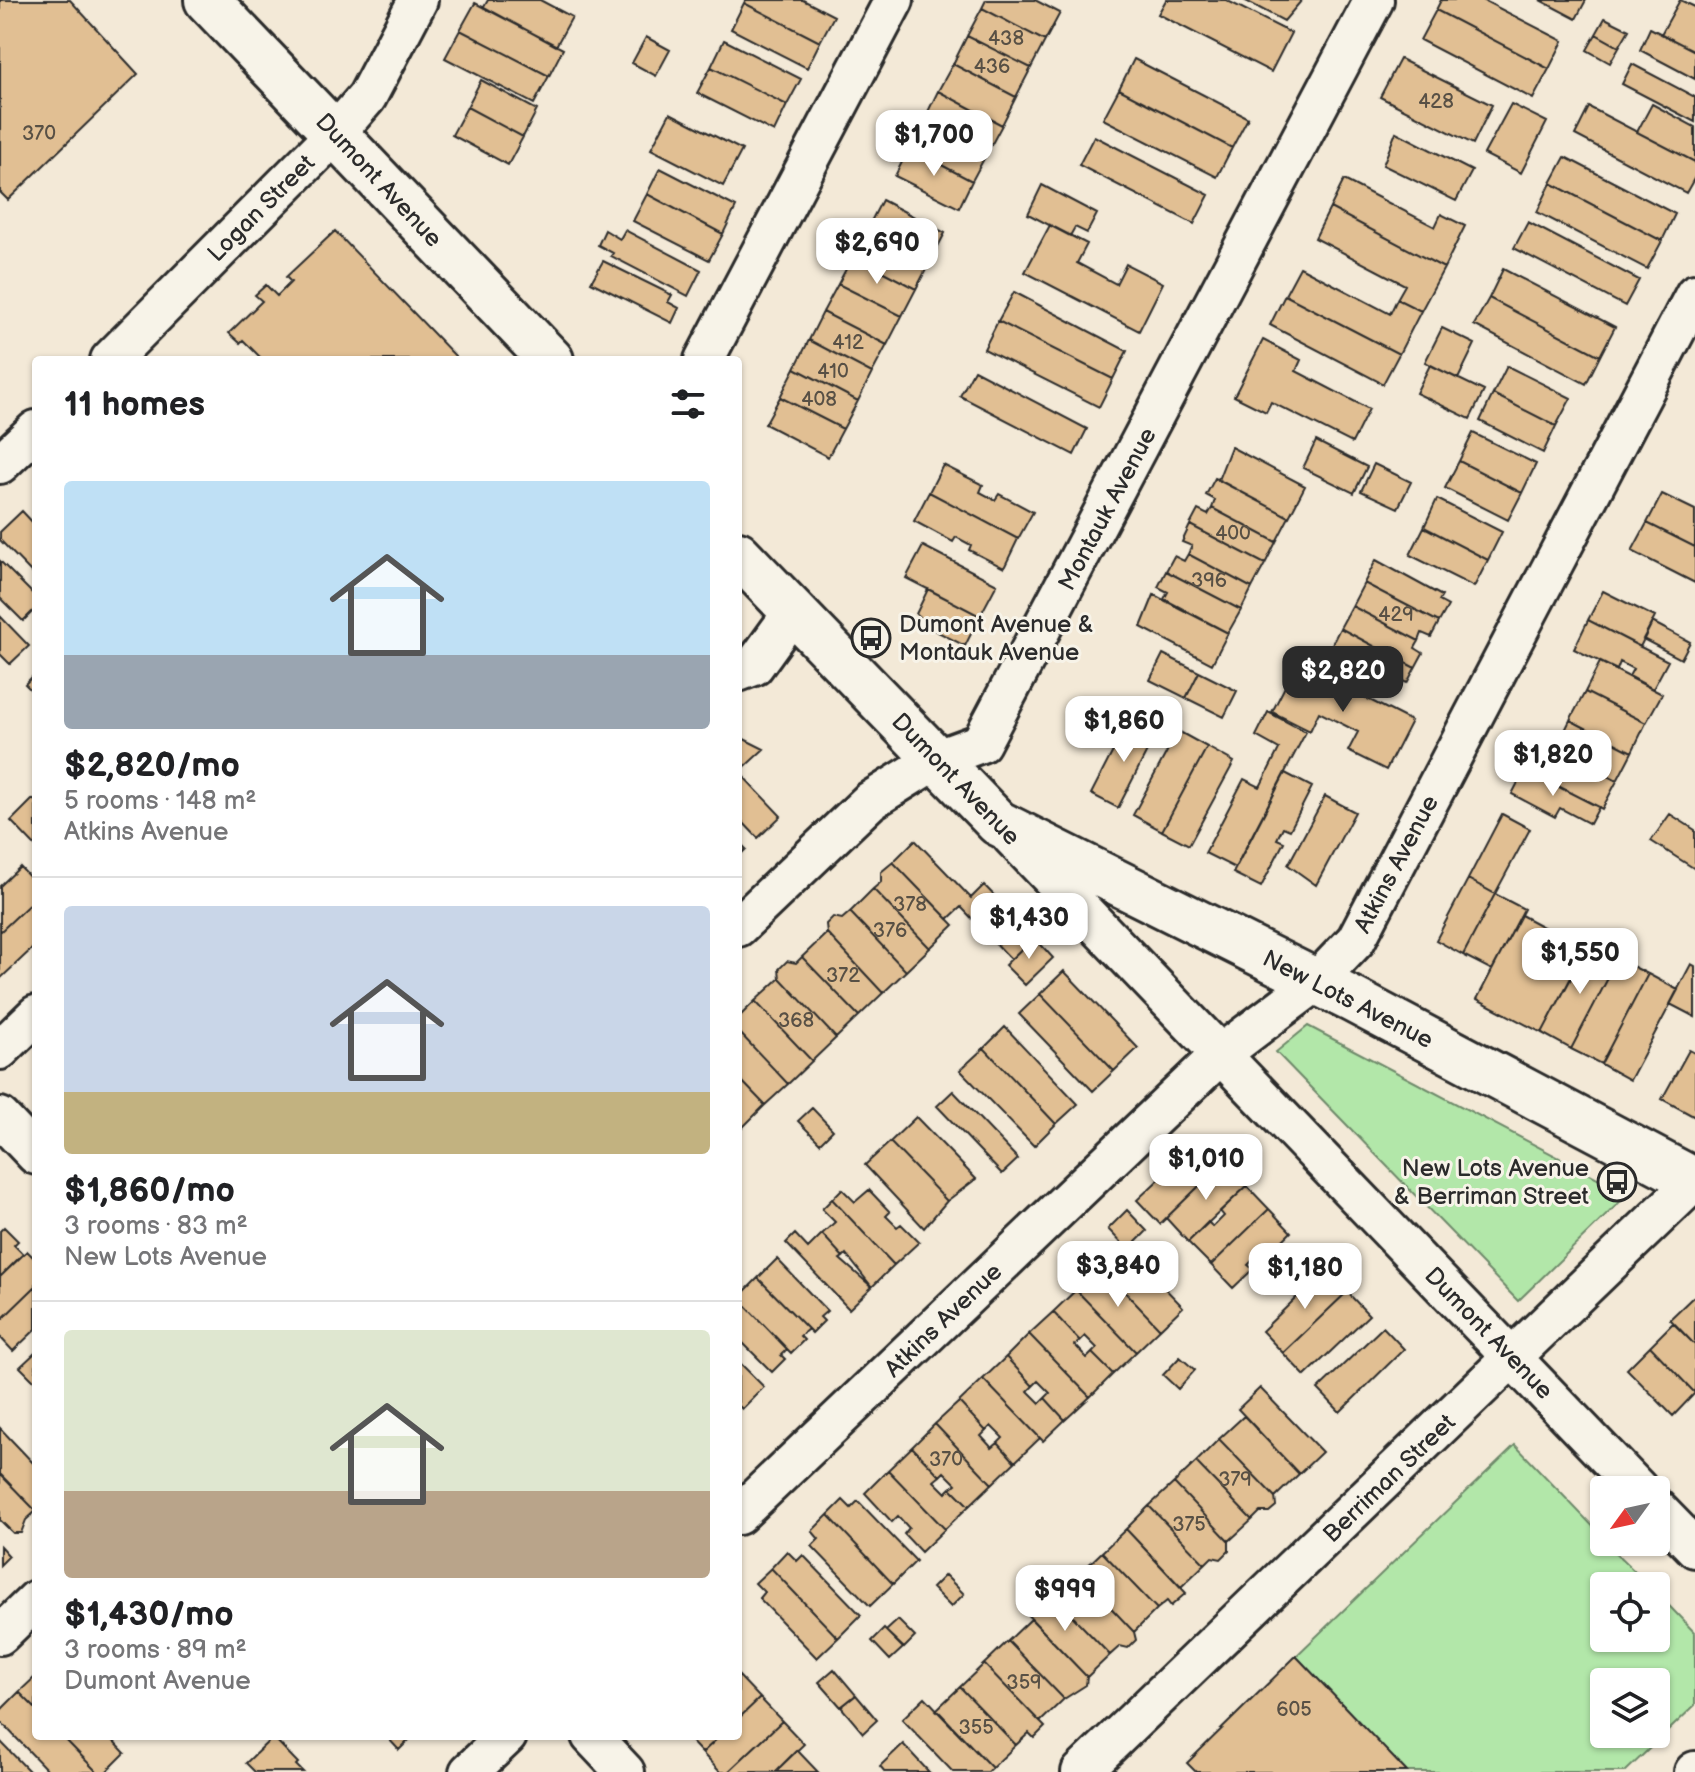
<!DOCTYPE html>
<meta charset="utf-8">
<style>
:root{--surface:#fff;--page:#f2f2f2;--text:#202124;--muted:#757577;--line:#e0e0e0;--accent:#2b2b2b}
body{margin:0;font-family:"Balsamiq Sans",sans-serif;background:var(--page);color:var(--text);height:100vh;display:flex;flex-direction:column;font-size:30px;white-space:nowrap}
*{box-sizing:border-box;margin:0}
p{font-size:26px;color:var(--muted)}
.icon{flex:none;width:44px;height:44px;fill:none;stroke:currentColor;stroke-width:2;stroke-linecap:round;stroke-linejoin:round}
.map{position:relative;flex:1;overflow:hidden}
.side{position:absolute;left:32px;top:356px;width:710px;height:1384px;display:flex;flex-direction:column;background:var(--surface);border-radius:8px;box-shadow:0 2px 6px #0004}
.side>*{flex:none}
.needle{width:52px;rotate:237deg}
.tools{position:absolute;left:1590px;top:1476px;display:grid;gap:16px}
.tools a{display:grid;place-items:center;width:80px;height:80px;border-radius:8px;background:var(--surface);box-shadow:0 2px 6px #0004;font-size:40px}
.price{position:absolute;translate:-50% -68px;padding:0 18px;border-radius:16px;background:#fff;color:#222;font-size:26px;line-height:52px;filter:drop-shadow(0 2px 4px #0008)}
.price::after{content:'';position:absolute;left:50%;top:48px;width:24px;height:18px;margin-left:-12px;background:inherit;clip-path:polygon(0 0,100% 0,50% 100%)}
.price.active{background:var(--accent);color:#fff}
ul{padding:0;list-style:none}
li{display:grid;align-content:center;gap:16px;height:424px;padding:0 32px}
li+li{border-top:2px solid var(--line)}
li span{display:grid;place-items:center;height:248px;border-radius:8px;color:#555}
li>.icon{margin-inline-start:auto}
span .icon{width:144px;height:144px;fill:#fffc;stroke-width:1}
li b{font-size:34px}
h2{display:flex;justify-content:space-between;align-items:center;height:96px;padding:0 32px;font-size:34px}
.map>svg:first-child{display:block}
.green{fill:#b2e7a9;stroke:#6e896a;stroke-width:2;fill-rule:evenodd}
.building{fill:#e1bf93;stroke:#2b2b2b;stroke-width:2}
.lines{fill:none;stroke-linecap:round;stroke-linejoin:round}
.minor-casing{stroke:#2b2b2b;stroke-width:44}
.tertiary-casing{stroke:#2b2b2b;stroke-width:50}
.minor{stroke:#f7f3e8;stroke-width:38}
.tertiary{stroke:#f7f3e8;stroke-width:44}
.labels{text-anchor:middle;stroke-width:6;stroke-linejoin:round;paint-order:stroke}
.number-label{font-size:20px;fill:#585045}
.street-label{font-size:24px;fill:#2b2b2b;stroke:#f7f3e8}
.poi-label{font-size:24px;fill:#2b2b2b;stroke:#f7f3e8;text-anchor:start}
</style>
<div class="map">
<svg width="1695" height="1772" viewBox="0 0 1695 1772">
<rect width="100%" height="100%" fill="#f3e9d7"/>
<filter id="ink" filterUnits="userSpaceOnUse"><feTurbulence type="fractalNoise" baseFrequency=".0125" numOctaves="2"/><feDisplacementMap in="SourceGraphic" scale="16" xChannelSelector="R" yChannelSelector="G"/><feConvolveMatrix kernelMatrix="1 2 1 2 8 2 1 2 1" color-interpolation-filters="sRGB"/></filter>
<g filter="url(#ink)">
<path class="green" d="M1308 1026 1628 1194 1518 1301 1276 1052Z
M1515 1445 1604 1538V1542L1650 1586H1604V1638H1656V1592L1695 1633V1705L1625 1772H1407L1296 1656ZM1604 1682H1656V1734H1604Z"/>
<path class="building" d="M0 0H70L138 74 8 200 0 192Z
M488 0H540L572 17 556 46 484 7Z
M746 0H803L834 16 820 42 744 3Z
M986 0H1035L1060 13 1045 41 982 8Z
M1166 0H1226L1291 33 1271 72 1158 14Z
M1244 0H1302L1284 21Z
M1441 0H1483L1563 41 1549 69 1436 10Z
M1540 0H1586L1576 19Z
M1680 0 1695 7V51L1661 34Z
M475 3 563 49 549 76 460 30Z
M744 3 820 42 807 68 731 29Z
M982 8 1045 41 1031 68 967 36Z
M1436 10 1549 69 1533 99 1420 40Z
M1605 18 1629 30 1619 47 1596 34Z
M1650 28 1695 51V79L1640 50Z
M460 30 549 76 534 104 445 58Z
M1596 34 1619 47 1610 63 1587 50Z
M967 36 1031 68 1016 97 953 64Z
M646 37 670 50 656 76 632 63Z
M724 40 801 79 787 105 711 67Z
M1134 59 1248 118 1232 148 1119 89Z
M1400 59 1492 105 1473 144 1380 97Z
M953 64 1016 97 1002 125 938 91Z
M1632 64 1695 97V122L1622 84Z
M711 67 787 105 774 132 697 93Z
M481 80 537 110 523 137 467 107Z
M1119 89 1232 148 1217 177 1103 119Z
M938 91 1002 125 987 153 924 120Z
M1511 104 1547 122 1521 173 1484 154Z
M1652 104 1695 127V162L1637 132Z
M467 107 523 137 508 165 452 135Z
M1589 107 1695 162V177L1686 193 1575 135Z
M670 113 742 150 723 186 651 149Z
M924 120 987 153 972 181 909 148Z
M1396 132 1472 171 1456 201 1383 165Z
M1094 136 1209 195 1194 224 1079 165Z
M909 148 972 181 959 208 895 176Z
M1565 157 1675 214 1662 241 1551 183Z
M660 168 736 207 723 234 647 194Z
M1344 180 1435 227 1441 214 1465 226 1444 268 1330 208Z
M1551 183 1662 241 1647 269 1537 212Z
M1042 185 1097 214 1087 233 1075 227 1070 236 1028 214Z
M647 194 723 234 709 260 633 221Z
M882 200 945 233 931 260 868 227Z
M1330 208 1444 268 1421 311 1397 299 1405 285 1315 238Z
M1528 222 1639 280 1625 306 1514 248Z
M1050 225 1087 244 1077 263 1116 284 1126 264 1163 283 1139 331 1025 272Z
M868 227 931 260 916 289 853 256Z
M605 230 620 239 625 230 701 270 688 296 611 256 613 253 598 245Z
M335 231 459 360H263L243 340 240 343 229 333 262 301 255 295 266 285 277 296 291 282 286 277Z
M853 256 916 289 902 316 838 284Z
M603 261 672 295 668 302 679 308 672 323 591 282Z
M1300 267 1390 314 1397 299 1421 311 1399 354 1285 295Z
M1503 269 1615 327 1600 356 1489 298Z
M838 284 902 316 887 345 823 312Z
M1014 292 1127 351 1113 379 998 321Z
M1285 295 1399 354 1383 384 1270 325Z
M1489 298 1600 356 1586 384 1474 325Z
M823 312 887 345 872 373 809 340Z
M998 321 1113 379 1099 407 984 349Z
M1442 328 1475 344 1458 379 1425 362Z
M809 340 872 373 858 401 795 368Z
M1263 340 1301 360 1296 371 1369 409 1352 443 1271 402 1266 412 1234 396Z
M1430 365 1484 391 1470 419 1416 393Z
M1507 366 1571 398 1556 426 1493 394Z
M795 368 858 401 843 429 780 397Z
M974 370 1087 429 1074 455 960 396Z
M1493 394 1556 426 1543 453 1480 421Z
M780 397 843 429 828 457 765 424Z
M1473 433 1536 464 1522 493 1459 461Z
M1316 441 1367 467 1354 493 1303 468Z
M1231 447 1305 486 1289 517 1218 480Z
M1459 461 1522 493 1508 520 1445 488Z
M1374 464 1411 482 1398 508 1361 491Z
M943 465 983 485 980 492 995 500 999 494 1033 512 1018 539 929 492Z
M1215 478 1289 517 1276 542 1212 508 1215 500 1206 495Z
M929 492 1018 539 1004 568 969 550 971 545 956 537 953 542 914 521Z
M1662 494 1695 510V547L1647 523Z
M1437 499 1502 532 1488 560 1424 527Z
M1212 508 1276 542 1265 564 1190 525 1198 510 1208 515Z
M22 511 36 526V577L0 540V532Z
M1647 523 1695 547V583L1632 551Z
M1190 525 1265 564 1252 588 1188 554 1192 546 1182 542Z
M1424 527 1488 560 1474 587 1410 555Z
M923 546 997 584 980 616 906 578Z
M1188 554 1252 588 1241 610 1166 571 1174 556 1184 561Z
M1376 560 1442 596 1439 601 1448 606 1439 622 1364 583Z
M0 561 36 597V608L23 621 0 598Z
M1166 571 1241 610 1228 633 1164 599 1168 592 1158 587Z
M1364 583 1439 622 1431 637 1422 633 1419 641 1352 606Z
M928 589 980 616 965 646 930 628 916 614Z
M1603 591 1655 617 1640 647 1588 620Z
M1154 595 1228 633 1212 664 1141 627Z
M1352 606 1419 641 1415 648 1423 653 1415 668 1340 628Z
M0 616 29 646 10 664 0 654Z
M1588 620 1668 661 1653 689 1629 676 1633 669 1620 662 1617 670 1574 649Z
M1652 622 1690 642 1681 659 1643 639Z
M1340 628 1415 668 1407 683 1398 679 1394 687 1328 652Z
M1163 654 1199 672 1186 698 1150 680Z
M1600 662 1662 694 1646 723 1585 692Z
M1297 663 1411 721 1386 770 1348 751 1358 732 1319 712 1310 731 1272 712Z
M1199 672 1237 691 1224 717 1186 698Z
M36 673V695L25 684Z
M1585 692 1646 723 1632 752 1570 720Z
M1268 712 1306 732 1235 868 1205 853 1244 779 1260 787 1279 749 1256 736Z
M1129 720 1156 734 1118 808 1091 794Z
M1570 720 1632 752 1617 781 1556 749Z
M1178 731 1207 747 1162 831 1133 815Z
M738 736 764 749 739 772 781 816 758 838 738 817Z
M1207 747 1234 762 1189 845 1162 831Z
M1556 749 1617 781 1602 809 1541 778Z
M1525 769 1599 807 1590 824 1560 808 1555 817 1512 794Z
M1285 773 1312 787 1290 830 1283 827 1277 839 1284 842 1261 887 1233 873Z
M1325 796 1355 812 1316 885 1288 865Z
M33 799 36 802V847L11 821Z
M1502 814 1530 829 1495 894 1468 879Z
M1670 814 1695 830V869L1651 841Z
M915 840 971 898 984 885 1034 937 1011 959 961 907 948 919 893 862Z
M738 841 746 849 738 857Z
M893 862 954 925 930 948 873 889 881 882V872Z
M20 867 36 884V898L0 932V886Z
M1468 879 1495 894 1463 955 1436 940Z
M873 889 930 948 906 971 850 912Z
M1495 894 1524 909 1492 970 1463 955Z
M36 898V945L0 979V932Z
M850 912 906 971 883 993 827 933 826 924 833 917 842 919Z
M1521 915 1586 950 1542 1033 1477 999Z
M827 933 883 993 859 1016 802 957Z
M1034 937 1053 958 1025 985 1005 965Z
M1589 943 1618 959 1571 1049 1542 1033Z
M802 957 859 1016 836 1038 780 978 779 969 787 961 796 963Z
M1618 959 1648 974 1601 1064 1571 1049Z
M1691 964 1695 966V1017L1670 1004Z
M1064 971 1138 1048 1114 1071 1040 994Z
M1648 974 1678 990 1630 1080 1601 1064Z
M780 978 836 1038 812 1061 755 1001Z
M1040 994 1114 1071 1093 1091 1019 1014Z
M755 1001 812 1061 788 1084 738 1031V1018Z
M1005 1027 1078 1104 1056 1124 984 1048Z
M738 1031 788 1084 765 1105 738 1077Z
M984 1048 1056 1124 1034 1146 960 1070Z
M1689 1050 1695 1053V1117L1662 1099Z
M738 1077 765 1105 741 1129 738 1126Z
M953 1091 1018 1159 1002 1174 937 1106Z
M812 1108 833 1130 820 1143 798 1121Z
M916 1117 976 1179 947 1201 890 1142Z
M1202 1139 1224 1162 1160 1224 1137 1200Z
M890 1142 947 1201 924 1228 865 1165Z
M1224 1162 1247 1186 1188 1242 1166 1218Z
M1247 1186 1269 1209 1211 1265 1188 1242 1208 1222 1213 1227 1224 1216 1220 1211Z
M842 1189 855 1202 869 1190 890 1212 886 1216 897 1227 901 1224 919 1242 894 1265 832 1199Z
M832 1199 894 1265 872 1287 846 1254 843 1257 822 1234 835 1222 822 1209Z
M1269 1209 1291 1232 1265 1258 1260 1253 1248 1265 1253 1269 1233 1288 1211 1265Z
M1127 1210 1147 1231 1128 1250 1108 1229Z
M4 1227 18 1241 14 1245 23 1254 0 1277V1231Z
M795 1234 808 1248 822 1234 843 1257 840 1259 872 1287 849 1309 786 1243Z
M1123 1245 1183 1307 1160 1329 1100 1266Z
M27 1251 36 1260V1286L0 1321V1277Z
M777 1259 827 1311 820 1317 824 1321 812 1333 758 1278Z
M1100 1266 1160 1329 1136 1352 1076 1290Z
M1326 1269 1347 1292 1283 1353 1262 1331Z
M758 1278 808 1329 800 1336 804 1340 791 1353 738 1298Z
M36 1286V1329L13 1351 0 1337V1321Z
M1076 1290 1136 1352 1113 1374 1092 1353 1097 1348 1085 1336 1080 1341 1053 1312Z
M1347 1292 1369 1315 1305 1376 1283 1353Z
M1693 1297 1695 1299V1345L1670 1319Z
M738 1298 787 1349 781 1355 785 1359 772 1372 738 1338Z
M1053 1312 1080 1341 1075 1345 1087 1358 1092 1353 1113 1374 1090 1397 1029 1334Z
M1673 1323 1695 1345V1393L1650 1346Z
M1383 1327 1404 1349 1340 1412 1318 1389Z
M1029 1334 1090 1397 1065 1420 1045 1398 1050 1393 1038 1381 1033 1386 1006 1357Z
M1650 1346 1695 1393 1673 1416 1627 1369Z
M36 1352V1383L20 1367Z
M1006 1357 1033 1386 1028 1391 1040 1403 1045 1398 1065 1420 1043 1441 983 1379Z
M1180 1357 1195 1370 1178 1389 1163 1375Z
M738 1361 764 1387 742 1409 738 1405Z
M983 1379 1040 1438 1015 1462 998 1443 1003 1438 991 1426 986 1431 959 1402Z
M1260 1388 1322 1452 1299 1474 1238 1409Z
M959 1402 986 1431 981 1436 992 1448 998 1443 1015 1462 992 1484 935 1424Z
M1244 1416 1299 1474 1275 1497 1219 1439Z
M935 1424 992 1484 969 1506 951 1488 956 1484 944 1472 940 1476 912 1447Z
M0 1428 36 1466V1511L0 1474Z
M1219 1439 1275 1497 1276 1506 1269 1512H1260L1252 1520 1196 1462Z
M912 1447 940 1476 934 1481 946 1493 951 1488 969 1506 945 1529 888 1470Z
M1196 1462 1252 1520 1229 1541 1174 1483Z
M888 1470 945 1529 921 1552 904 1534 909 1528 898 1516 892 1522 865 1493Z
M0 1474 36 1511 26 1520 21 1533H13L0 1520Z
M1174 1483 1229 1541V1551L1221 1559 1212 1557 1205 1564 1149 1506Z
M843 1500 851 1508 858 1501 916 1561 893 1584 828 1515Z
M1149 1506 1205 1564 1181 1587 1126 1529Z
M828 1515 893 1584 870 1606 812 1546 819 1539 812 1531Z
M1126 1529 1186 1593 1171 1606 1167 1601 1157 1609 1102 1552Z
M0 1546 9 1556 0 1565Z
M787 1551 797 1561 803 1555 861 1615 838 1638 771 1568Z
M1102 1552 1157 1609 1134 1632 1079 1574Z
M771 1568 838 1638 817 1658 759 1598 764 1592 755 1583Z
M1079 1574 1134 1632 1136 1640 1128 1648 1120 1646 1110 1655 1054 1597Z
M945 1575 964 1594 951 1607 932 1588Z
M1036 1590 1048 1603 1054 1597 1110 1655 1087 1677 1019 1606Z
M1031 1619 1087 1677 1086 1685 1064 1699 1008 1641Z
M898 1620 915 1637 904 1648 886 1631Z
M884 1629 903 1648 890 1660 872 1641Z
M1008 1641 1064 1699 1040 1722 984 1664Z
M1296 1656 1407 1772H1196L1187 1763Z
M984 1664 1045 1727 1034 1738 1029 1733 1016 1745 960 1687Z
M834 1669 856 1695 841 1707 819 1682Z
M738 1675 760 1698 738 1719Z
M36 1676V1709L19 1692Z
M960 1687 1016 1745 992 1768 936 1710Z
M19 1692 36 1709V1736H62L97 1772H49L0 1721V1711Z
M856 1695 877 1720 863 1733 841 1707Z
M925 1697 992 1768 988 1772H953L902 1719Z
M760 1698 782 1721 728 1772H720L702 1753 720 1736H738V1719Z
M782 1721 804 1744 775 1772H728Z
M62 1736H109L125 1753 106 1772H97Z
M386 1736H413L399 1750Z
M686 1736H720L702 1753Z
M273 1737 298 1763 296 1765 303 1772H255L246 1763Z
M0 1741 30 1772H0Z
M903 1744 929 1772H885L880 1766Z
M797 1750 818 1772H775Z"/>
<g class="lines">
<defs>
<path id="minor" d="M110 360 335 134 367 97 418 0
M704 360 894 0
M0 464 36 430
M738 672 754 666 793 612
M1011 836 1639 1490
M738 927 870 801 937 759 981 743 1374 0
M0 1050 36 1015
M0 1117 36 1155
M1656 1508 1695 1548
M738 1515 1222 1053 1316 982 1356 940 1695 294
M0 1635 36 1600
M591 1736 625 1772
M469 1772 507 1736
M1081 1772 1695 1181
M1694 1772 1695 1771"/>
<path id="tertiary" d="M207 0 551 360
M738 554 998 823 1353 1000 1695 1181"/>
</defs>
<use href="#minor" class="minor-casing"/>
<use href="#tertiary" class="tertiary-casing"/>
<use href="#minor" class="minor"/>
<use href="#tertiary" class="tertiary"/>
</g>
</g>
<defs>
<symbol id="bus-ring" viewBox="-11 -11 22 22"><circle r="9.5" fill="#f7f3e8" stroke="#2b2b2b" stroke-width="1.5"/><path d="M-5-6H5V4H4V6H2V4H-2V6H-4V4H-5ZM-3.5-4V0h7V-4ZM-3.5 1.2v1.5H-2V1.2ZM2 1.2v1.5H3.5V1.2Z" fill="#2b2b2b"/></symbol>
</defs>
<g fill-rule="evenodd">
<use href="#bus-ring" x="849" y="616" width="44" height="44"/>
<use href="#bus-ring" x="1595" y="1160" width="44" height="44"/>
</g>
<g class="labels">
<g class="number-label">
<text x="1006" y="45">438</text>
<text x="992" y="73">436</text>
<text x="1436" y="108">428</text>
<text x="39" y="140">370</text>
<text x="848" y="349">412</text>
<text x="833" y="378">410</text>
<text x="819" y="406">408</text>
<text x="1233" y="540">400</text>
<text x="1209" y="587">396</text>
<text x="1396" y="621">429</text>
<text x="910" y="911">378</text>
<text x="890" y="937">376</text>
<text x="843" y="982">372</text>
<text x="796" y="1027">368</text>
<text x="946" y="1466">370</text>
<text x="1235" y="1486">379</text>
<text x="1189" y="1531">375</text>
<text x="1024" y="1689">359</text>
<text x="1294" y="1716">605</text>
<text x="976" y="1734">355</text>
</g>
<g class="street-label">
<text transform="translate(379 180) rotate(47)" y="8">Dumont Avenue</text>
<text transform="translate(261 208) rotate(-45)" y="8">Logan Street</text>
<text transform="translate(1107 509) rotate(-62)" y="8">Montauk Avenue</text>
<text transform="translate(956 779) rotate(46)" y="8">Dumont Avenue</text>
<text transform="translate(1396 864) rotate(-62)" y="8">Atkins Avenue</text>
<text transform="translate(1348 999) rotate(27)" y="8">New Lots Avenue</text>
<text transform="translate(943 1320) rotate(-44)" y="8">Atkins Avenue</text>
<text transform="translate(1489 1333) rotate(46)" y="8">Dumont Avenue</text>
<text transform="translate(1389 1478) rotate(-44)" y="8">Berriman Street</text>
</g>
<g class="poi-label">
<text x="899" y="632">Dumont Avenue &amp;<tspan x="899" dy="28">Montauk Avenue</tspan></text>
<text x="1589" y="1176" text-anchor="end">New Lots Avenue<tspan x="1589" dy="28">&amp; Berriman Street</tspan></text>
</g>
</g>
</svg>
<div class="tools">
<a><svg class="needle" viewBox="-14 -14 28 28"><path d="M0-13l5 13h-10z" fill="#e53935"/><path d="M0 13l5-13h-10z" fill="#757577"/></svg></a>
<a><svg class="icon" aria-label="locate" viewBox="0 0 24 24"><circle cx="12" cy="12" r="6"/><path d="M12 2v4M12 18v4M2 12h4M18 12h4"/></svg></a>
<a><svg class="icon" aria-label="layers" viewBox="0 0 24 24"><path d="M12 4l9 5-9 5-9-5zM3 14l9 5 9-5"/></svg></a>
</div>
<b class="price" style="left:934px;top:178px">$1,700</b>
<b class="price" style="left:877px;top:286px">$2,690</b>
<b class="price active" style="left:1343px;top:714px">$2,820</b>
<b class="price" style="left:1124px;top:764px">$1,860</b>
<b class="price" style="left:1553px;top:798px">$1,820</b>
<b class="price" style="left:1029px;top:961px">$1,430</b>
<b class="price" style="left:1580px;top:996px">$1,550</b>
<b class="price" style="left:1206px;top:1202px">$1,010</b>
<b class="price" style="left:1118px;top:1309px">$3,840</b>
<b class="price" style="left:1305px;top:1311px">$1,180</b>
<b class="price" style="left:1065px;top:1633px">$999</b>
<section class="side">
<h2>11 homes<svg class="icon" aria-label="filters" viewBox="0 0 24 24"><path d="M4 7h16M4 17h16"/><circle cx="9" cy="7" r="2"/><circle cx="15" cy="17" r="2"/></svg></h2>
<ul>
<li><span style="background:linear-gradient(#bfe0f5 70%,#9aa5b1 0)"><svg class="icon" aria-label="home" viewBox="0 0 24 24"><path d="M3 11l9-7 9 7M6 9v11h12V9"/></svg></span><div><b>$2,820/mo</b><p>5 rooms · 148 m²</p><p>Atkins Avenue</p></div></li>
<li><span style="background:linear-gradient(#c9d6e8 75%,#c2b280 0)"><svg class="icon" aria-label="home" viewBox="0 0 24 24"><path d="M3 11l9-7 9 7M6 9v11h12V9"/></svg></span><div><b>$1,860/mo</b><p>3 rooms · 83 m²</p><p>New Lots Avenue</p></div></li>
<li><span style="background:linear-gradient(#dfe7d0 65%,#b9a48a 0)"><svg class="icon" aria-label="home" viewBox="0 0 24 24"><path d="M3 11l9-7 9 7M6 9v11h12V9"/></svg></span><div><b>$1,430/mo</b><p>3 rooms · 89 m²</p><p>Dumont Avenue</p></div></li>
</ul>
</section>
</div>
